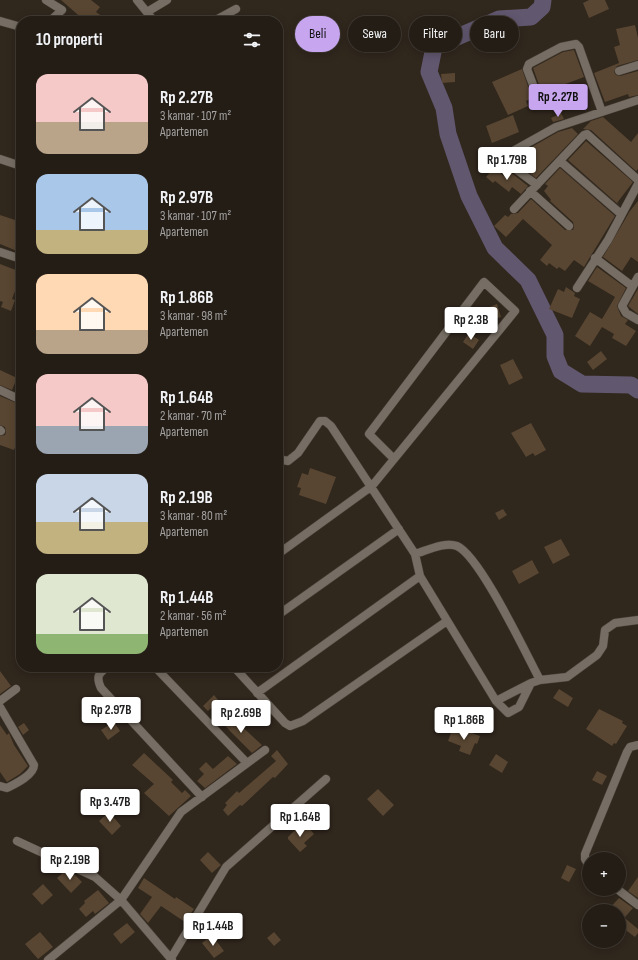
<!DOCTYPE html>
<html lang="id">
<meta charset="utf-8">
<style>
:root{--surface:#241d16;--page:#2c261f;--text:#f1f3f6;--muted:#a3a2a1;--line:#413b35;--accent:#c7a6ef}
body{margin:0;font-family:"Sofia Sans Condensed",sans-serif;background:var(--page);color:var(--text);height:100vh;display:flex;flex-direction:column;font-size:15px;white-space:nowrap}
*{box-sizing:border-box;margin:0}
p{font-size:13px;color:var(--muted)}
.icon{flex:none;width:22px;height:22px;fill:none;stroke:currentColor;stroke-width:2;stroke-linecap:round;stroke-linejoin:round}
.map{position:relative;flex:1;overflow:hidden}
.panel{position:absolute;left:16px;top:16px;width:267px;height:656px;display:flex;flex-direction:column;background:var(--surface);border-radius:16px;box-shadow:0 2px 10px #0003,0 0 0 1px var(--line)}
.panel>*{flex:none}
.guide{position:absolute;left:295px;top:16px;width:283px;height:36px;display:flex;gap:8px}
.fabs{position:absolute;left:582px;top:852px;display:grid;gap:8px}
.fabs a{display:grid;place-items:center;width:44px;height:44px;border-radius:50%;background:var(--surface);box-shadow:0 2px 10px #0003,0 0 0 1px var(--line);font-size:20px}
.price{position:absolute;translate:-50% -34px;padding:0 9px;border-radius:4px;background:#fff;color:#222;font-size:13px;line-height:26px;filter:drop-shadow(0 1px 2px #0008)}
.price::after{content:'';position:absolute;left:50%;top:24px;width:12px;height:9px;margin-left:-6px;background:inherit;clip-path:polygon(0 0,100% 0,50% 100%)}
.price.active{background:var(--accent);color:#111}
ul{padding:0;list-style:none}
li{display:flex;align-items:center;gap:12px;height:100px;padding:0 20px}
li span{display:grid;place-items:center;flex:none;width:112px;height:80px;border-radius:12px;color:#555}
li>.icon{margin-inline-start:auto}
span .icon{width:48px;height:48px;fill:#fffc;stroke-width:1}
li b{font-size:17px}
h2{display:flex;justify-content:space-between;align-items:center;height:48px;padding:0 20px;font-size:17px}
.pill{padding:0 14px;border-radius:18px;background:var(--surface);box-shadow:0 2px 10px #0003,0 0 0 1px var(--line);font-size:14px;line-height:36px}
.pill.active{background:var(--accent);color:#111}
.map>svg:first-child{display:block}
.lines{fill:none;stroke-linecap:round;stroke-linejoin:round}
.river{stroke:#61576f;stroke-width:17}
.building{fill:#584632}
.minor-casing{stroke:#4c433a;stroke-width:9}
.minor{stroke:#766e64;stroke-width:8}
</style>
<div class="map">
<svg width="638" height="960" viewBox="0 0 638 960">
<rect width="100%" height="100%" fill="#30271d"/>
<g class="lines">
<path class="river" d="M543 0 542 7 531 17 499 19 434 47 429 72 444 108 448 134 469 196 495 248 528 280 555 335V356L561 371 582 384 631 385 638 390"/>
</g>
<path class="building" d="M61 0H91L100 7 96 12 109 21H85Z
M589 0H605L609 9 589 18 583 3Z
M635 25 638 38V60L617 66 614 72 616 75 620 76 638 71V95L629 97 628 94 605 102 594 73 619 63 614 47 620 45 616 29Z
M574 50 584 77 542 93 533 68 563 52Z
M522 69 532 98 526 101 528 106 508 115 492 82Z
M455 73V82L442 83 441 74Z
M561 113 564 119 553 122 551 118Z
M513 115 519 132 492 143 486 126Z
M603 117 631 142 638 133V169L636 171 591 130 583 129 591 121Z
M572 128 578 134 536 178 528 172 516 156 558 132Z
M586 141 633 182 617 203 620 206 568 160Z
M494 168 505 177 509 171 528 186 521 194 512 187 509 192 495 181 493 183 486 177Z
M560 168 615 216 584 267 574 260 565 271 559 267 557 269 549 263 547 266 540 260 552 245 523 219 506 237 494 226 505 215 508 217 511 214 518 213 531 199 565 230H573L574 227 573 222 550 201 551 200 544 191 548 186 545 184Z
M638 201V262L631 257 622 271 603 257 630 211Z
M0 215 21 222V241L17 251 0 244Z
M0 264 21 272V284L18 283 12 299 15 300 11 311 1 307 3 302 0 301Z
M597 267 626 288 617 306 621 316 628 320 625 324 636 331 626 346 612 338 614 334 602 327 590 346 575 336 590 312 602 319 615 297 588 281Z
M566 287 575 293 574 296 580 299 572 318 549 309 558 289 564 292Z
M638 289V314L628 306Z
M497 304 501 317 492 320 487 308Z
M469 333 479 340 473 349 463 342Z
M601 351 607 359 593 370 587 362Z
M513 359 523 378 509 385 500 365Z
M0 370 17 378 12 390 0 385Z
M0 396 21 405V430L14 450 0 445V436L5 435 6 432 5 427 0 425Z
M531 423 546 450 535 456 533 453 526 457 511 433Z
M310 468 336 477 326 504 299 495 301 488 297 487 302 473 308 475Z
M503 509 507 515 499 520 495 513Z
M561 539 570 555 553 564 544 547Z
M532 560 539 573 519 584 512 571Z
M0 671 11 686 0 694Z
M559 689 573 698 568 707 553 698Z
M214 695 219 701 208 711 203 706Z
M599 709 623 721 622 723 627 726 616 744 614 743 612 746 586 729Z
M230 713 238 723 262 745 252 753 230 731 221 721Z
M114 722 120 731 108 740 101 730Z
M24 723 29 730 23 735 18 727Z
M0 725 7 735 9 733 14 745 28 766 20 774 7 782 0 772Z
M452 730 465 735 466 731 480 736 477 744 475 743 470 755 459 751 461 746 448 741Z
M277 750 288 764 275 778 273 777 242 806 240 805 228 816 223 810 227 805 225 803 237 791 239 793 276 761 271 756Z
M144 753 173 780 171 782 182 793 185 790 191 796 169 816 144 793 154 784 132 765Z
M496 754 508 762 502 773 489 765Z
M228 756 237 764 205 788 197 781 204 774 199 769 206 762 213 769Z
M597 771 607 776 602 785 592 780Z
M378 789 394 805 383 816 367 799Z
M109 812 121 826 112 835 99 821Z
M299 826 303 831 308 827 314 834 304 843 307 846 300 852 288 839V837Z
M208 852 221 865 212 873 200 860Z
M567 865 576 869 569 882 561 878Z
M66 870 73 873 82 882 71 893 57 878Z
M638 877V898L628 891Z
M144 878 175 899 176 897 194 909 185 922 161 906 148 923 140 914 152 897 138 888Z
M43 884 53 895 42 905 32 894Z
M98 890 109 903 95 914 93 911 86 917 79 909 85 903 84 901Z
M619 898 633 908 619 924V911H607Z
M626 919 638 929V933L635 937 620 926Z
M127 923 135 932 121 944 113 934Z
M40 932 53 947 38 959 25 944Z
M274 932 281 940 274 946 267 938Z
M212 935 224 951 214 958 202 943Z"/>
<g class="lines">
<defs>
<path id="minor" d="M46 0 62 10 50 21
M137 0 154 21
M147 12 167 0
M0 21 21 27
M214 21 236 9
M619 71 638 65
M538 98 527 69 529 64 561 47 576 44 579 47 602 112
M0 159 21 166
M560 161 621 214
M537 185 509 164 505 158 506 155 556 127 638 100
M530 191 569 226
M514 209 584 135 587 134 638 180
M0 252 21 259
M595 258 632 286
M638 277 622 306 626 313 638 320
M577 288 608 240 638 184
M0 390 21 400
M0 430 1 431
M278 459 288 461 298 453 320 421H325L331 426 415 554 420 576 496 701 508 713 519 707 531 683 540 680 567 677 597 655 603 646 605 630 615 623 638 620
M278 554 372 486 515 311 484 282 369 434 394 459
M415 554C426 551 445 541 457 546 480 556 526 654 540 680
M278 615 399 529
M107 667C98 674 96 677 101 688L202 797
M155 667 247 763
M234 667 285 723 290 726 303 721 447 621
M257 693 420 576
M0 701 16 689
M496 701 531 683
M0 707 34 765C34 775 15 784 7 788L0 786
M17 841 95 877 121 900 48 960
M589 866 585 859V854L627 752 630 747 638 745
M617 889 638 905
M171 958 226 867 326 779
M172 960 121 900 181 812 265 750"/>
</defs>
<use href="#minor" class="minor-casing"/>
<use href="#minor" class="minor"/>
</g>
</svg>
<div class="fabs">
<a>+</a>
<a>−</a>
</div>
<b class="price active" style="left:558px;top:118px">Rp 2.27B</b>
<b class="price" style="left:507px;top:181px">Rp 1.79B</b>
<b class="price" style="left:471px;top:341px">Rp 2.3B</b>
<b class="price" style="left:111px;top:731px">Rp 2.97B</b>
<b class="price" style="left:241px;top:734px">Rp 2.69B</b>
<b class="price" style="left:464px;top:741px">Rp 1.86B</b>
<b class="price" style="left:110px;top:823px">Rp 3.47B</b>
<b class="price" style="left:300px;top:838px">Rp 1.64B</b>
<b class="price" style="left:70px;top:881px">Rp 2.19B</b>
<b class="price" style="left:213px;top:947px">Rp 1.44B</b>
<div class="guide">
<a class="pill active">Beli</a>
<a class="pill">Sewa</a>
<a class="pill">Filter</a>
<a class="pill">Baru</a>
</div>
<section class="panel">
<h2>10 properti<svg class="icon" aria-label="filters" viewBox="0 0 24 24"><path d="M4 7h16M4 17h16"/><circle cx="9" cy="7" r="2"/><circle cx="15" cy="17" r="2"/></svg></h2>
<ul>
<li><span style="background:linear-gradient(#f6c9c9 60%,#b9a48a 0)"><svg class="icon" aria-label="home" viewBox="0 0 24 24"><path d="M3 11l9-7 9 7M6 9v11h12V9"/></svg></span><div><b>Rp 2.27B</b><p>3 kamar · 107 m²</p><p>Apartemen</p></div></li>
<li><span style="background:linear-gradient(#a9c7e8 70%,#c2b280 0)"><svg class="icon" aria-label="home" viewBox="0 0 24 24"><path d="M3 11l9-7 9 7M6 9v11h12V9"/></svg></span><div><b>Rp 2.97B</b><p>3 kamar · 107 m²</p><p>Apartemen</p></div></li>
<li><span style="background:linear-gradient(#ffd9b3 70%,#b9a48a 0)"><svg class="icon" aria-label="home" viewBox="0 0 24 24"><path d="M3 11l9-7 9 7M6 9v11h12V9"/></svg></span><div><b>Rp 1.86B</b><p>3 kamar · 98 m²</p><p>Apartemen</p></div></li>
<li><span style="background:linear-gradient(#f6c9c9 65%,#9aa5b1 0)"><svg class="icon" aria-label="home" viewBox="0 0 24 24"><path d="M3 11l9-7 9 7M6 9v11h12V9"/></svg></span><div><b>Rp 1.64B</b><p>2 kamar · 70 m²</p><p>Apartemen</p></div></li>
<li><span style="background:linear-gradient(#c9d6e8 60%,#c2b280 0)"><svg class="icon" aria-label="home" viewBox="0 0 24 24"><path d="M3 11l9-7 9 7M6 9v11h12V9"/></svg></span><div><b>Rp 2.19B</b><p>3 kamar · 80 m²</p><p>Apartemen</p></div></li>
<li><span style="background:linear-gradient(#dfe7d0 75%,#8fb573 0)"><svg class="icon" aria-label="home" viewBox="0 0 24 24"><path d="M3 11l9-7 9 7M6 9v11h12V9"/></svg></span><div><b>Rp 1.44B</b><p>2 kamar · 56 m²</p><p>Apartemen</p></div></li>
</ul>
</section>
</div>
